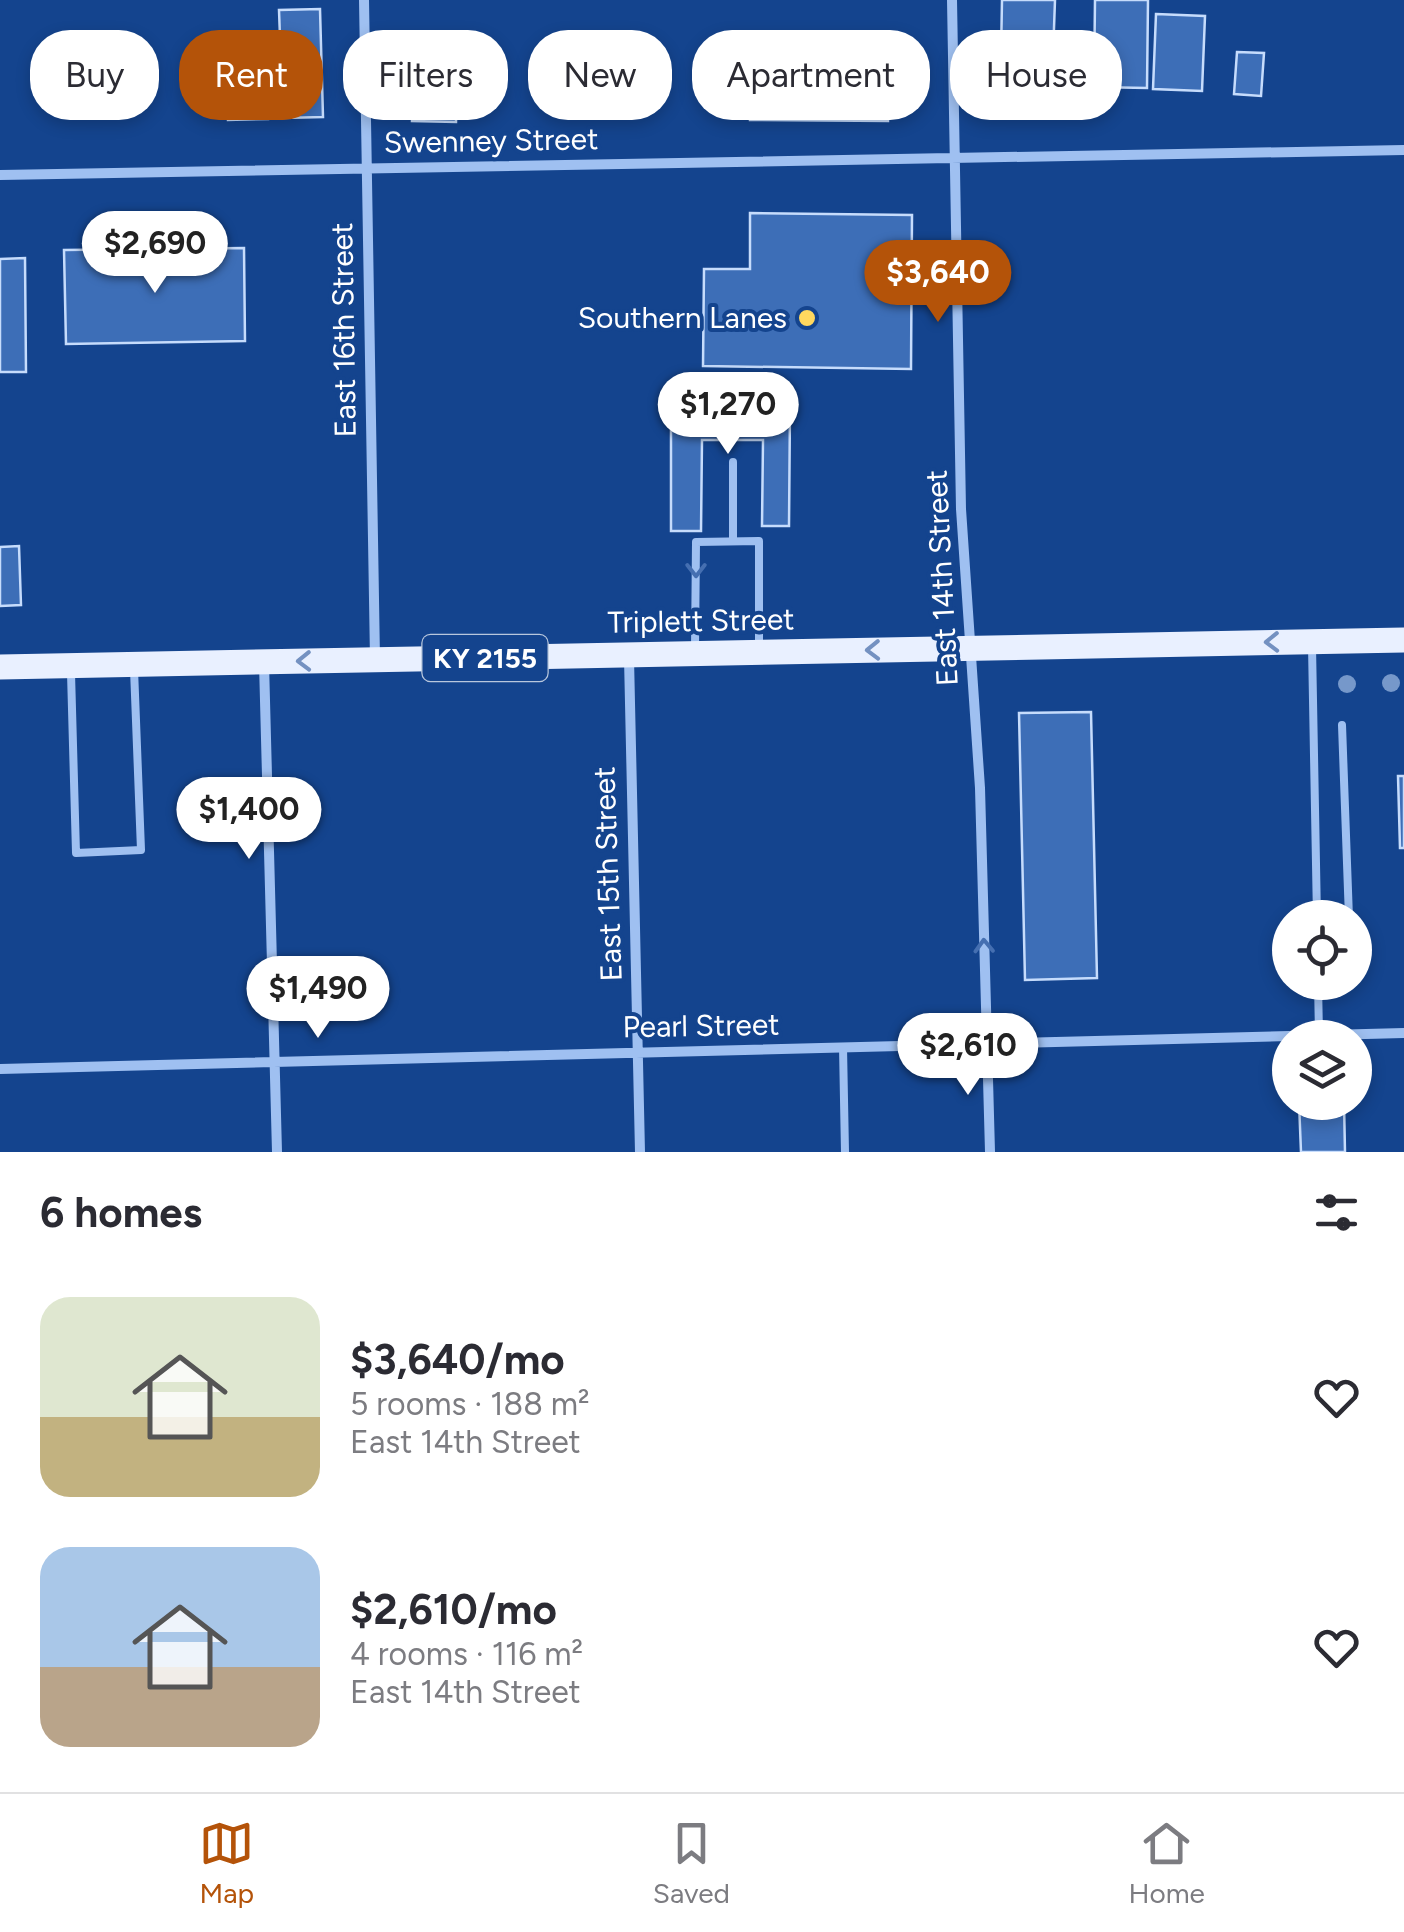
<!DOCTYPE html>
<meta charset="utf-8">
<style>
:root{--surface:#fff;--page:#f2f2f3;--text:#2b2b33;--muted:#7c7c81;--line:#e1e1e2;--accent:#b45309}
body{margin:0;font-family:Figtree,sans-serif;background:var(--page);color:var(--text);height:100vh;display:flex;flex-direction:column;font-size:38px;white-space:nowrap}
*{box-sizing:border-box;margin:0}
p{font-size:32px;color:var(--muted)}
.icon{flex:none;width:55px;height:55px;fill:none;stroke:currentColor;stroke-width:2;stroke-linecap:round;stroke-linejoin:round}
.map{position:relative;height:1152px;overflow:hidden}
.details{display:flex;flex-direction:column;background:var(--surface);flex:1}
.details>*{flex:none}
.guide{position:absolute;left:30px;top:30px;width:1345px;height:90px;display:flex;gap:20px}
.tools{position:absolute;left:1272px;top:900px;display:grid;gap:20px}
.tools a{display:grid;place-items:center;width:100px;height:100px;border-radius:50%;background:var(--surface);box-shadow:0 5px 15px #0003;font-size:50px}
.price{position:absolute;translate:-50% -85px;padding:0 22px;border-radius:35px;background:#fff;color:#222;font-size:32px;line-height:65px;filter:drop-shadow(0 2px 5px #0008)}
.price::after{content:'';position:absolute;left:50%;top:60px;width:30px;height:22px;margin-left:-15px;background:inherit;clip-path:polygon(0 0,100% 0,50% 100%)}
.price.current{background:var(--accent);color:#fff}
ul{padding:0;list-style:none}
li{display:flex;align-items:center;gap:30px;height:250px;padding:0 40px}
li span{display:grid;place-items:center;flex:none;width:280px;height:200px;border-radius:30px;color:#555}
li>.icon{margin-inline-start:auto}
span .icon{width:120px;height:120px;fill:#fffc;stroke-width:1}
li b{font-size:42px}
h2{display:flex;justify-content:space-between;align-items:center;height:120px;padding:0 40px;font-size:42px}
.pill{padding:0 35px;border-radius:40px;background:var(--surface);box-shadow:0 5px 15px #0003;font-size:35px;line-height:90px}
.pill.current{background:var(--accent);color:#fff}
.menu{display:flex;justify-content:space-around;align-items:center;height:140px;border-top:2px solid var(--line);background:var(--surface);font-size:28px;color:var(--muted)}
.menu a{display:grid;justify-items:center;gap:5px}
.menu .current{color:var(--accent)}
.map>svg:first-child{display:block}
.building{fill:#3d6eb7;stroke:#c6dcfc;stroke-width:2.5}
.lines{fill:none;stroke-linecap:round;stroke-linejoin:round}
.lane{stroke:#9fc0f1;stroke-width:8}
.street{stroke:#9fc0f1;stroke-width:10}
.primary{stroke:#e9f0ff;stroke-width:25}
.tree{fill:#7698ca}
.oneway{stroke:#456fb1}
.oneway2{stroke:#7491c1}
.poi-dot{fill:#ffd85f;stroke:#14448e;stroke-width:4}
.labels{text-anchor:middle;stroke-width:8;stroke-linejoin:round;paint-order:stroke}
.shield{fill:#14448e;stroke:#b8c7dd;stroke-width:2.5}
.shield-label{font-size:28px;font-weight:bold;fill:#fff}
.street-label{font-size:30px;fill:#fff;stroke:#14448e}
.poi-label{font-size:30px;fill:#fff;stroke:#14448e;text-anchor:end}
</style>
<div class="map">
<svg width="1404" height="1152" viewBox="0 0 1404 1152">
<rect width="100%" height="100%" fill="#14448e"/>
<path class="building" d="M1002 0H1055L1053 56 1001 55Z
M1095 0H1148L1147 88 1094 87Z
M320 9 323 117 283 118 279 10Z
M1156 14 1205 16 1202 91 1153 89Z
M414 34 458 35 456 122 412 121Z
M750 47 889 48 888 121 750 120Z
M266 49 268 119 228 120 225 50Z
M1237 52 1264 53 1261 96 1234 94Z
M750 213 912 215 911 369 703 366 704 269H750Z
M244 248 245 341 66 344 64 250Z
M25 258 26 372H0V259Z
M671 406 790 407 789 526H762L763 440H702L701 531H671Z
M19 546 21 605 0 606V547Z
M1091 712 1097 978 1025 980 1019 713Z
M1398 776H1404V848H1400Z
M1299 1102H1344L1345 1152H1301Z"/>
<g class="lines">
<path class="lane" d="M733 541V462
M1312 646 1317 918
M695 648 696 542 759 541V648
M71 673 76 853 141 850 134 669
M1342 725 1349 918
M1318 982 1319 1035
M843 1047 845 1152"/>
<path class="street" d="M364 0 375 659
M952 0 961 509 980 788 990 1152
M0 175 1404 150
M629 658 640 1152
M264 663 277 1152
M0 1069 1404 1033"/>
<path class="primary" d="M0 667 1404 640"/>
</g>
<g class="tree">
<circle cx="1391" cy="683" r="9"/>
<circle cx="1347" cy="684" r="9"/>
</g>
<defs><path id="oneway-chevron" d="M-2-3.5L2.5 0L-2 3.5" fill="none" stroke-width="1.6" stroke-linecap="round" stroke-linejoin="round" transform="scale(2.5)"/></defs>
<g class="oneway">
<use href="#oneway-chevron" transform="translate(696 570) rotate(90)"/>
<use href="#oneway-chevron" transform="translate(984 946) rotate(-92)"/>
</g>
<g class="oneway2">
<use href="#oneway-chevron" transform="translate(1272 642) rotate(179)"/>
<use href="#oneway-chevron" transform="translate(873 650) rotate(179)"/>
<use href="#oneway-chevron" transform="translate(304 661) rotate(179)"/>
</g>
<circle class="poi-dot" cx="807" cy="318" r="10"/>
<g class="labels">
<rect class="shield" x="422.5" y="635" width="125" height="46" rx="8"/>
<g class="shield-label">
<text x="485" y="668">KY 2155</text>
</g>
<g class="street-label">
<text transform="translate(491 141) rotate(-1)" y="10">Swenney Street</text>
<text transform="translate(344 330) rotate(-91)" y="10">East 16th Street</text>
<text transform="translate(942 578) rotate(-93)" y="10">East 14th Street</text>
<text transform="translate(701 621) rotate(-1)" y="10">Triplett Street</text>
<text transform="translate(608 874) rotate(-92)" y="10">East 15th Street</text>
<text transform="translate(701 1026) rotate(-1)" y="10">Pearl Street</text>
</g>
<g class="poi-label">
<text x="787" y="328">Southern Lanes</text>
</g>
</g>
</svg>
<div class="tools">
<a><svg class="icon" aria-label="locate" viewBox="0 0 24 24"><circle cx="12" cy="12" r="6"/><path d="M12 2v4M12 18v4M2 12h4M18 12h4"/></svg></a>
<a><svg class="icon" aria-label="layers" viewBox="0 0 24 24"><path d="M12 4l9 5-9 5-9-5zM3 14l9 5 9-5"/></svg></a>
</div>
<b class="price" style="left:155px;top:296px">$2,690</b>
<b class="price current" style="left:938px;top:325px">$3,640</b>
<b class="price" style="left:728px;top:457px">$1,270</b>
<b class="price" style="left:249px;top:862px">$1,400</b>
<b class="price" style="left:318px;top:1041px">$1,490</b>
<b class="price" style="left:968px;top:1098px">$2,610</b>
<div class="guide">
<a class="pill">Buy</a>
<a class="pill current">Rent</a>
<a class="pill">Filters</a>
<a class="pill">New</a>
<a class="pill">Apartment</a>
<a class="pill">House</a>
</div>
</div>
<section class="details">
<h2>6 homes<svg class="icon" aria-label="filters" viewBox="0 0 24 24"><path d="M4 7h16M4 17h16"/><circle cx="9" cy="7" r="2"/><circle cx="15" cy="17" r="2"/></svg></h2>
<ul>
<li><span style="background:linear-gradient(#dfe7d0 60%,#c2b280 0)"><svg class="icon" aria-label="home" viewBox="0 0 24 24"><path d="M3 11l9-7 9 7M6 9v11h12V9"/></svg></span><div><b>$3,640/mo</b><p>5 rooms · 188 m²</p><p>East 14th Street</p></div><svg class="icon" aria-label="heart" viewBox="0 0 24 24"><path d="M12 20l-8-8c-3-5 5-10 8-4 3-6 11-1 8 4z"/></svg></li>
<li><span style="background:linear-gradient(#a9c7e8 60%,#b9a48a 0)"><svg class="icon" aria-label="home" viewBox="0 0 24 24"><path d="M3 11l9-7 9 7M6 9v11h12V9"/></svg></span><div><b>$2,610/mo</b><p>4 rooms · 116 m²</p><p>East 14th Street</p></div><svg class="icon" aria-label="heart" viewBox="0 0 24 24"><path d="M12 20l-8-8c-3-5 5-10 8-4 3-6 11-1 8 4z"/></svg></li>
</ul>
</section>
<nav class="menu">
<a class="current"><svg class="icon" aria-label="map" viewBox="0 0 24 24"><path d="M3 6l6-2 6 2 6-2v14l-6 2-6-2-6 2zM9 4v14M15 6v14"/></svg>Map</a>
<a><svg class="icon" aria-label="saved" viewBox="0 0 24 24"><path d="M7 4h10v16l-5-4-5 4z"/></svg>Saved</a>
<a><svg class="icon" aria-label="home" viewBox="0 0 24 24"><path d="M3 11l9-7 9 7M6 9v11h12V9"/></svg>Home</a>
</nav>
